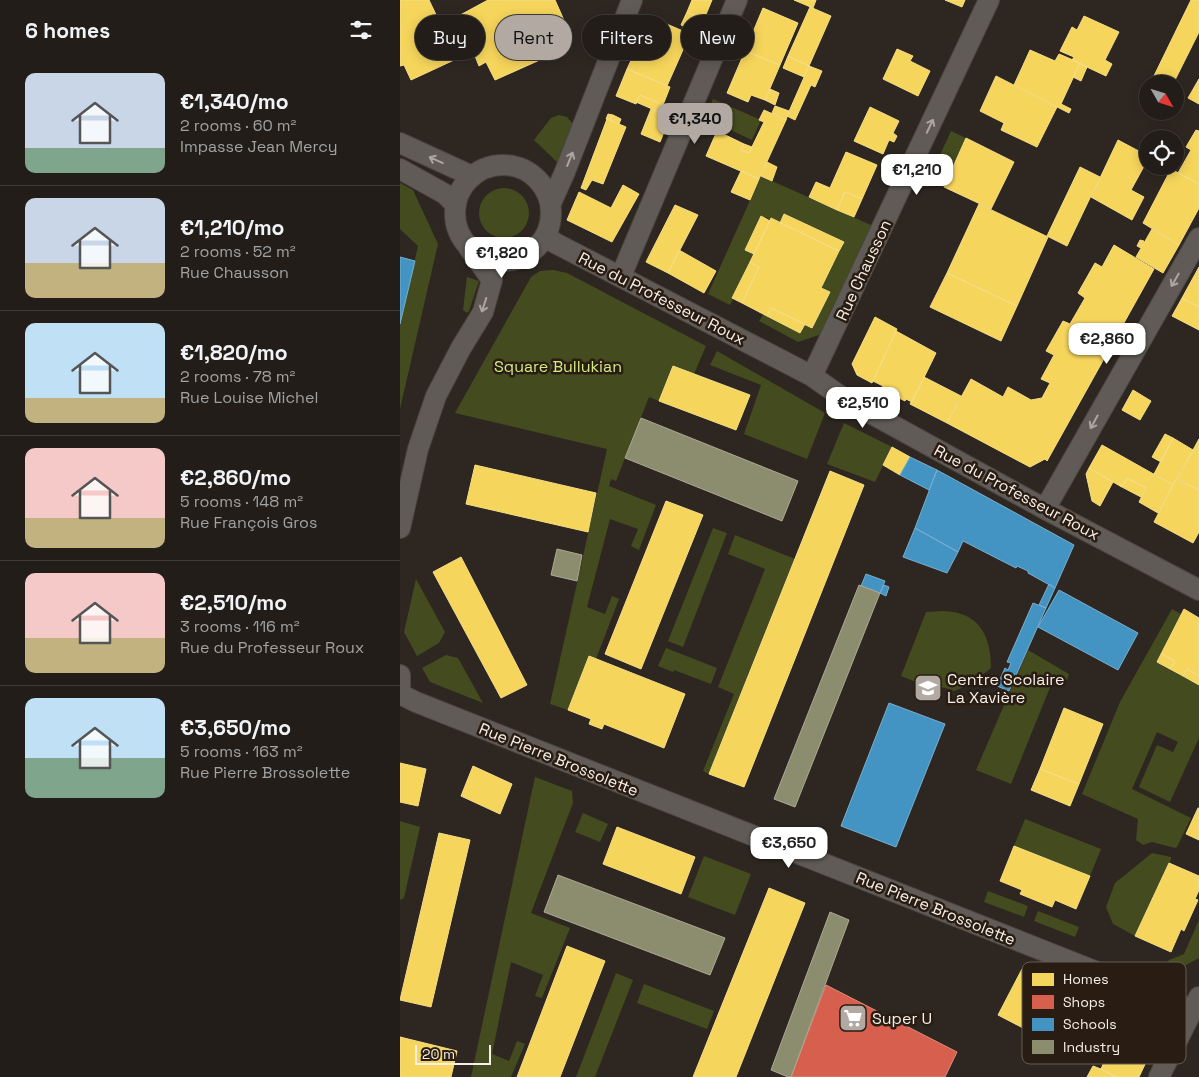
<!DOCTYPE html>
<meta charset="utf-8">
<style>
:root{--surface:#221d19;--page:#2a2622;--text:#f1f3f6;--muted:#a2a2a2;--line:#3f3b38;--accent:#b1a9a2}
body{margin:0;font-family:"Space Grotesk",sans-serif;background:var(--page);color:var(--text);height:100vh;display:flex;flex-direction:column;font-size:19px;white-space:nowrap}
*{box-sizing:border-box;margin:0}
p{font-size:16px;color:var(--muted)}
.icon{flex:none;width:28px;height:28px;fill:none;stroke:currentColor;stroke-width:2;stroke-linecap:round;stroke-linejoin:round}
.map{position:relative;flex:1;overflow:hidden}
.panel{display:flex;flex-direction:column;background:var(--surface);width:400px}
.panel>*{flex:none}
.hud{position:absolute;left:15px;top:15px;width:475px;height:45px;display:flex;gap:10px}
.needle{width:32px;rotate:129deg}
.fabs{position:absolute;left:739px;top:75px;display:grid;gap:10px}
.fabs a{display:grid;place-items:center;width:45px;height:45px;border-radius:50%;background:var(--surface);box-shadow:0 2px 12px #0003,0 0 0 1px var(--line);font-size:25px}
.scale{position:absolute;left:15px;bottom:12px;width:76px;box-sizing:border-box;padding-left:5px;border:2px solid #f7efe8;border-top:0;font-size:14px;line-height:18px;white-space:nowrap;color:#f7efe8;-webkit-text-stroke:4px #291d13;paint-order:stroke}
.price{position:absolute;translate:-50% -42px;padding:0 11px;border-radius:10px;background:#fff;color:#222;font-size:16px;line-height:32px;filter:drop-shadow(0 1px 2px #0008)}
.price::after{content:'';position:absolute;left:50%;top:30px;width:15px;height:11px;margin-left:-8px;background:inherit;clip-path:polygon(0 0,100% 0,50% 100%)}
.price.selected{background:var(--accent);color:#111}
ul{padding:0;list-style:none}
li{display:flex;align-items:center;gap:15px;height:125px;padding:0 25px}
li+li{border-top:1px solid var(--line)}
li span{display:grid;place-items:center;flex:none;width:140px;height:100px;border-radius:10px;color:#555}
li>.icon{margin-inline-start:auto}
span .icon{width:60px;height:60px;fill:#fffc;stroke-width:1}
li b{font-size:21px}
h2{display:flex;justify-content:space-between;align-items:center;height:60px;padding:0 25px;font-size:21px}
.tag{padding:0 18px;border-radius:22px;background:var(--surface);box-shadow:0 2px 12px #0003,0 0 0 1px var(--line);font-size:18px;line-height:45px}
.tag.selected{background:var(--accent);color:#111}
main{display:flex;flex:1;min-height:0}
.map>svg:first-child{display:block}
.green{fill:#444b1e}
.homes{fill:#f6d55c;stroke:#f6dd86}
.shops{fill:#d6604d;stroke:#e08b7c}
.schools{fill:#4393c3;stroke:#79afce}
.industry{fill:#8c8c6e;stroke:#acaa93}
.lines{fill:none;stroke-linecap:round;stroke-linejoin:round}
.street-casing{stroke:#4b453f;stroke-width:22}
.street{stroke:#605b57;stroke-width:20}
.oneway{stroke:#aca5a0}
.labels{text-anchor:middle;stroke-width:5;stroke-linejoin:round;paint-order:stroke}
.street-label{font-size:16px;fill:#f7efe8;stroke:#291d13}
.park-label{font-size:16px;fill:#d4ea80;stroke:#291d13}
.poi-label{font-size:16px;fill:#f7efe8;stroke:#291d13;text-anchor:start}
.key{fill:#291d13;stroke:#675c53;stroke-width:1}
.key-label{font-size:14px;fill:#f7efe8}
</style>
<main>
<section class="panel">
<h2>6 homes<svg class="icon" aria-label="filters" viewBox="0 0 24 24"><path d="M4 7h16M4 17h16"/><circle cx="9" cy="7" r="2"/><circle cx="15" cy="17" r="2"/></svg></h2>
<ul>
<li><span style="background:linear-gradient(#c9d6e8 75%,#7fa58c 0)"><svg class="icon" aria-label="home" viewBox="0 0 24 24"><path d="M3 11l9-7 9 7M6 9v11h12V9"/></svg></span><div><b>€1,340/mo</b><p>2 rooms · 60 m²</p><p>Impasse Jean Mercy</p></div></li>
<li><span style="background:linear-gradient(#c9d6e8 65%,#c2b280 0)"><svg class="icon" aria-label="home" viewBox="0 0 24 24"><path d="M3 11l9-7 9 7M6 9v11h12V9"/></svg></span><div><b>€1,210/mo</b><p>2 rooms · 52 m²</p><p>Rue Chausson</p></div></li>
<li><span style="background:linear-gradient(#bfe0f5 75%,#c2b280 0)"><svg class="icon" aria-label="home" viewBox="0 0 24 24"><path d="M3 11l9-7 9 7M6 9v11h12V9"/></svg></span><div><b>€1,820/mo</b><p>2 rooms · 78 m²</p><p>Rue Louise Michel</p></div></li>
<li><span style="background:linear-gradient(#f6c9c9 70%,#c2b280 0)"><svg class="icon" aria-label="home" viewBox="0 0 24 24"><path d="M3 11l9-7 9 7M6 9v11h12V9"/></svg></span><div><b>€2,860/mo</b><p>5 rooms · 148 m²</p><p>Rue François Gros</p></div></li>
<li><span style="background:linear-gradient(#f6c9c9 65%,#c2b280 0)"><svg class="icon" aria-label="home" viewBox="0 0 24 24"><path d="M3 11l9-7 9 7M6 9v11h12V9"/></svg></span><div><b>€2,510/mo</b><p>3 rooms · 116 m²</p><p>Rue du Professeur Roux</p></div></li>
<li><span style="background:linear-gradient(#bfe0f5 60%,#7fa58c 0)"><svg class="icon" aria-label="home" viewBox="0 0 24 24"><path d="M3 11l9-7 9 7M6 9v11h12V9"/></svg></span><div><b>€3,650/mo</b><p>5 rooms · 163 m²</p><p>Rue Pierre Brossolette</p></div></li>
</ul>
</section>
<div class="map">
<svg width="799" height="1077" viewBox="0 0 799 1077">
<rect width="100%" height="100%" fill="#2e2721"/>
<path class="green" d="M313 99 361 120 352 140 305 118Z
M159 115 167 117 173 124 172 132 157 162 134 140 151 118Z
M551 131 566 138 544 187 529 179Z
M361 176 473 226 422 334 398 342 359 321 364 314 400 333 405 324 413 327 429 292 421 288 443 242 385 214 380 223 361 216 345 250 354 254 330 305 308 294Z
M0 183 13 190 38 244 0 409V324L18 246 0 229Z
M79 213a25 25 0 1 1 50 0a25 25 0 1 1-50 0Z
M153 270 167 273 306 346 294 374 259 401 249 397 216 481 211 479 209 486 256 505 239 550 231 546 238 529 210 519 187 607 205 614 212 596 219 599 196 659 189 657 168 710 150 704 207 449 55 413 131 277 140 271Z
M67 277 79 281 69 311 67 313 63 310Z
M317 351 425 413 407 459 344 434 361 385 310 365Z
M444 423 492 447 475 482 427 464Z
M313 528 327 533 283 647 268 641Z
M335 535 395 559 309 774 303 771 334 694 318 687 365 569 328 554Z
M16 579 45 632 39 643 17 656 4 632Z
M772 609 781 614 757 662 799 685V738L770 802 739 787 757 745 773 752 778 742 757 732 732 789 791 818 777 847 775 848 752 842 743 845 736 840 738 819 682 794 720 702Z
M543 611C578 612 591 634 591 668L571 684 554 691C545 686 537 688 527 685 518 683 509 679 501 676L526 612Z
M266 648 317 668 311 684 274 670 273 672 258 666Z
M628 650 669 674 667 680 655 675 611 784 576 770Z
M46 655 58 658 83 703 30 682 22 668Z
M135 777 172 791 173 803 131 913 170 928 142 998 135 996 143 975 111 962 92 1054 109 1061 117 1041 125 1044 111 1077H71Z
M183 813 208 824 200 842 175 832Z
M625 819 701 849 690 876 614 846Z
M0 821 20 827 4 898 0 900Z
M752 853 771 857V859L735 936 713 924 706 907 715 883Z
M304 856 351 874 335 915 288 897Z
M588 891 628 906 624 917 584 902Z
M638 911 679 927 675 937 634 921Z
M799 920V958L764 977 762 971 769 960 784 954Z
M216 973 233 980 195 1077H176Z
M244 984 314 1011 307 1029 237 1003Z"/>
<path class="homes" d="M0 0H29L40 23 50 18 67 54 11 80 4 65 0 66Z
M88 0H155L167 27 134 42 142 59 95 80 86 62 79 66 73 51 67 54 51 20Z
M292 0H312L304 19 287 12Z
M394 0H416L413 8Z
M545 0H565L562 7Z
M791 0H799V32L773 84H750Z
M410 7 431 16 409 66 388 56Z
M363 8 398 23 380 65 345 51Z
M287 12 311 22 306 36 281 25Z
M684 16 719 32 705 60 712 64 706 76 672 60 674 57 660 51 672 27 677 30Z
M262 22 290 34 267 86 227 69 234 54 245 58 252 42 254 43Z
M497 49 513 56 510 61 530 71 518 96 483 79Z
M630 50 655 61 659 54 680 63 661 104 671 109 669 113 614 85Z
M345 51 380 65 365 100 351 95 348 102 327 93Z
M388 56 409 66 404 77 383 68Z
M680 63 687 67 681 81 673 77Z
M409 66 422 71 415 87 411 85 395 120 387 116Z
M227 69 270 87 263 105 240 95 236 104 216 96Z
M596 76 657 107 637 147 601 130 604 123 580 111Z
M799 79V104L788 98Z
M748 88V104L741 101Z
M370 89 379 93 375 105 365 100Z
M240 95 263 105 259 112 236 102Z
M375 106 389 111 386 120 372 113Z
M470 107 499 121 493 133 497 136 494 142 489 140 483 154 454 141Z
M251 109 270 117 260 142 241 134Z
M364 110 386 120 359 179 306 156 317 131 344 144 341 150 349 153 364 122 359 120Z
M208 114 213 115 210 120 206 119Z
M213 115 221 119 219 124 210 120Z
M207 119 226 127 203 184 192 180 186 190 181 188Z
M796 130 799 131V184L778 173 791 150 786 147Z
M566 138 614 162 591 209 544 187Z
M718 140 748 156V159L731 190 744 197 732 220 691 197Z
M344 144 352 147 349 153 341 150Z
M446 152 477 165 462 199 445 192 437 210 409 197 416 182 430 188Z
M367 162 377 167 372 181 361 176Z
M680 167 700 177 667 246 647 236Z
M771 169 799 184V208L779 245 743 223Z
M341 171 359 179 350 200 331 192Z
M223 185 239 194 212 242 167 220 179 192 211 208Z
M445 192 462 199 454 217 437 210Z
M579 204 648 237 617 306 547 273Z
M275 205 298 215 268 273 246 262Z
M384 214 444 242 439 251 380 223Z
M361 216 370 221 354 254 345 250Z
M371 218 439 251 421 288 430 292 412 328 371 308 367 316 342 303 359 267 350 262Z
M752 229 779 245 763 273 736 257Z
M740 240 744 241 741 248 737 246Z
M714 245 754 269 647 461 645 459 630 467 547 423 571 379 603 397 608 387 631 400 642 398 650 383 641 379 654 355 646 351 663 321 670 324 685 298 678 293 695 263 702 267Z
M279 250 316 271 304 293 268 273Z
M350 262 359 267 342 303 332 298Z
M799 267V307L782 298Z
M547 273 617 306 601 341 530 307Z
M782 298 799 307V330L772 316Z
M371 308 405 324 400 333 367 316Z
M475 317 497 329 472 383 457 375 452 364Z
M496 331 536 353 512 402 506 399 505 401 499 398 501 396 494 391 493 394 482 388 483 386 473 381Z
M273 366 350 395 336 430 259 401Z
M524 377 561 396 547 423 510 404Z
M733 390 751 401 740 420 722 410Z
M765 434 773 438 761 462 752 457Z
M773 438 793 450 773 485 754 474Z
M799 439V490L777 479Z
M702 445 773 485 758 513 739 502 746 488 727 478 724 484 720 486 689 468Z
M492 447 510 457 500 475 483 465Z
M75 465 196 493 188 532 66 504Z
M689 468 713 482 700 506 692 501 686 474Z
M430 471 464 485 344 787 309 774Z
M727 478 746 488 741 497 720 486 724 484Z
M776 479 799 490V532L793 543 754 522Z
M266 501 303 515 241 669 205 654Z
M61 557 127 685 101 698 33 572Z
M784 609 799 618V676L787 669 783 676 770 669 775 661 761 654Z
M761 654 775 661 770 669 757 662Z
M189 656 285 694 264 748 204 724 202 729 189 724 191 719 168 710Z
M787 669 799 676V685L783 676Z
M664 708 703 724 679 784 640 769Z
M0 763 26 769 18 806 0 802Z
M73 766 112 784 100 814 61 796Z
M640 769 679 784 670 806 631 790Z
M798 808H799V840L786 834Z
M217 827 295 857 281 894 203 864Z
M39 833 70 840 31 1007 0 1000Z
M614 846 690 876 676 909 655 900 652 907 620 894 622 890 600 881Z
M769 863 799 876V890L795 899 798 900 784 931 781 929 771 952 735 936Z
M369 888 405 903 336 1077H293Z
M167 946 205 961 160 1077H117Z
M622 969 695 997 676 1039 657 1029 650 1042 598 1015Z
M719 1027 738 1036 731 1052 747 1060 739 1077H717L701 1069Z
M0 1037 57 1051 51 1077H0Z
M693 1066 701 1069 717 1077H687Z"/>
<path class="shops" d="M426 985 557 1052 545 1077H391Z"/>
<path class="schools" d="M0 257 15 261 0 324Z
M510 457 537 470 529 490 500 475Z
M537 470 674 545 655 588 628 573V571L617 566 616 568 563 541 558 552 515 528Z
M515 528 558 552 547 573 503 557Z
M466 574 485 581 480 593 461 586Z
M649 584 655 588 646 608 639 605Z
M484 585 489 587 486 596 480 593Z
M659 590 738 633 718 670 638 627Z
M633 603 646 608 609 691 597 686 605 668 608 670 611 663 607 662Z
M489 703 545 724 496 847 441 826Z"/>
<path class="industry" d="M241 418 398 481 382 521 225 458Z
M157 549 182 555 177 581 151 575Z
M459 585 480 593 395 807 374 799Z
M158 875 325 938 310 975 144 912Z
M430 912 449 920 391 1077H388L371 1070Z"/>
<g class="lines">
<defs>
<path id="street" d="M0 143 72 176
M55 213a48 48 0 1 1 96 0a48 48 0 1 1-96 0Z
M0 169 45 194 56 205
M151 203 164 174 232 0
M146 236 155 243 412 376 443 398 645 509 799 590
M221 276 337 0
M412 376 589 0
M645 509 799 238
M0 528 18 449 36 396 61 348 83 312 92 280 69 248
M0 675V687
M0 694 16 702 793 1010
M759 1077 799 997"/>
</defs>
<use href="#street" class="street-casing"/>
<use href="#street" class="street"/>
</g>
<defs><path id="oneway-shaft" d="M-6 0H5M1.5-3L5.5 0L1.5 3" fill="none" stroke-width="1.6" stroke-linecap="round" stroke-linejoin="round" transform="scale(1.25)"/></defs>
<g class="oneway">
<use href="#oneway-shaft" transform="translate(530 126) rotate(-65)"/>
<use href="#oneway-shaft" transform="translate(170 159) rotate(-68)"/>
<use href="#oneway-shaft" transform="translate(36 160) rotate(-156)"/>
<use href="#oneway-shaft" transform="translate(775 280) rotate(120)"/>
<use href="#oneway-shaft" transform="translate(84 305) rotate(108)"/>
<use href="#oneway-shaft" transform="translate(694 422) rotate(119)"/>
</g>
<defs>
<symbol id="school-square" viewBox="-11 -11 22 22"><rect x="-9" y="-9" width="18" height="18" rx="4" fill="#b1a9a2" stroke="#291d13"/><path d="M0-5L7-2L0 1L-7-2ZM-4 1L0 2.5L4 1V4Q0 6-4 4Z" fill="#fff"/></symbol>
<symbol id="supermarket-square" viewBox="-11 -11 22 22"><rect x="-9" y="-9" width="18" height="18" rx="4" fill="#b1a9a2" stroke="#291d13"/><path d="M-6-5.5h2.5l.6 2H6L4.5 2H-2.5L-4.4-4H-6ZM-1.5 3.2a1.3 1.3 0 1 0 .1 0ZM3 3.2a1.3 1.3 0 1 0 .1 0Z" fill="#fff"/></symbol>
</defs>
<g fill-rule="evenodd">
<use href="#school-square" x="512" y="672" width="32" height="32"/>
<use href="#supermarket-square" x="437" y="1002" width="32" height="32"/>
</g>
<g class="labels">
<g class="street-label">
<text transform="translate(463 270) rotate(-65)" y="6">Rue Chausson</text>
<text transform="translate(262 298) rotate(27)" y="6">Rue du Professeur Roux</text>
<text transform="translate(617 492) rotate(28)" y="6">Rue du Professeur Roux</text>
<text transform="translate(159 759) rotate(22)" y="6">Rue Pierre Brossolette</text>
<text transform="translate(536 908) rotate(22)" y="6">Rue Pierre Brossolette</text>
</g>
<g class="park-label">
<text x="158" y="372">Square Bullukian</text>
</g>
<g class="poi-label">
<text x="547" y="685">Centre Scolaire<tspan x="547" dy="18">La Xavière</tspan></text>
<text x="472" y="1024">Super U</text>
</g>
</g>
<rect x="622" y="962" width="164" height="102" rx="8" class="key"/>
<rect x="632" y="973" width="22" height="13" fill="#f6d55c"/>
<rect x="632" y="995" width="22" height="14" fill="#d6604d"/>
<rect x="632" y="1018" width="22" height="13" fill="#4393c3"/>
<rect x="632" y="1040" width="22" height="14" fill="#8c8c6e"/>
<g class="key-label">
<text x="663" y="984">Homes</text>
<text x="663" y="1007">Shops</text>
<text x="663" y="1029">Schools</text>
<text x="663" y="1052">Industry</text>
</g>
</svg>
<div class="fabs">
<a><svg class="needle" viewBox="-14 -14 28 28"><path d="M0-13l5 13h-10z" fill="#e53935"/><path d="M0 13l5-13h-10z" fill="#a2a2a2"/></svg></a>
<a><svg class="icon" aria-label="locate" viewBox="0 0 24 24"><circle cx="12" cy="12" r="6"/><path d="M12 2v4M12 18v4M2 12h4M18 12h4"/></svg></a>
</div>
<div class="scale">20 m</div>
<b class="price selected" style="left:295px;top:145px">€1,340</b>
<b class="price" style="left:517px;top:196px">€1,210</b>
<b class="price" style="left:102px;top:279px">€1,820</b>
<b class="price" style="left:707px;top:365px">€2,860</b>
<b class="price" style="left:463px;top:429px">€2,510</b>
<b class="price" style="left:389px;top:869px">€3,650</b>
<div class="hud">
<a class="tag">Buy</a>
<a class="tag selected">Rent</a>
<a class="tag">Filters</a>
<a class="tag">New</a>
</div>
</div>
</main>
